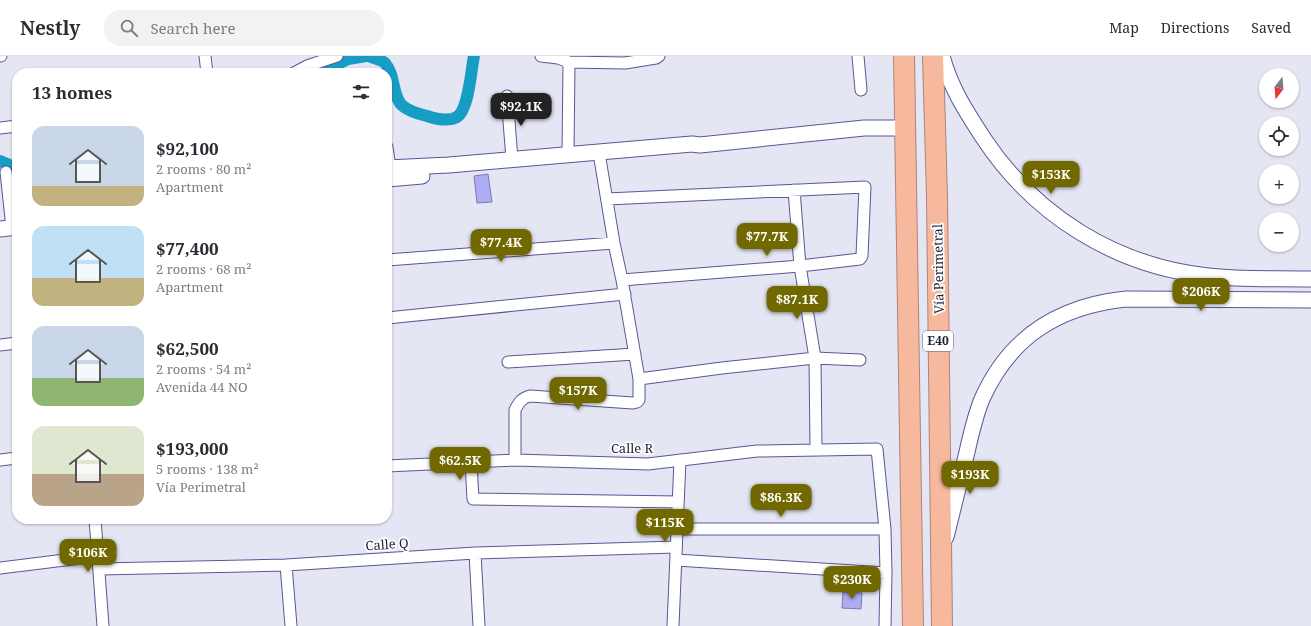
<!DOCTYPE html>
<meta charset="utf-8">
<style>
:root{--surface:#fff;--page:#f2f2f3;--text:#2b2b33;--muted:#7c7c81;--line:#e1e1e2;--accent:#716900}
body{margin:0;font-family:"Noto Serif",serif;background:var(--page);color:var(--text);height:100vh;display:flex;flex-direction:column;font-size:15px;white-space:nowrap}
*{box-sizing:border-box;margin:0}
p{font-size:13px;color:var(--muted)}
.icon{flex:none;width:22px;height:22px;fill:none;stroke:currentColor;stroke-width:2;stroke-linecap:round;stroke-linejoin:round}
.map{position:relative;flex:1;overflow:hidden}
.side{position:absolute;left:12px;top:12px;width:380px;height:456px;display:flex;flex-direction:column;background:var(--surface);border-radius:16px;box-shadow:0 1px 3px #0004}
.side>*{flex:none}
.needle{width:26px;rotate:197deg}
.fabs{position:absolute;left:1259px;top:12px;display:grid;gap:8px}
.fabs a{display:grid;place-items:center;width:40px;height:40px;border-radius:50%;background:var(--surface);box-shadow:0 1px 3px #0004;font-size:20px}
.price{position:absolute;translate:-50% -34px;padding:0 9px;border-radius:8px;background:var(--accent);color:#fff;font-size:13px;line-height:26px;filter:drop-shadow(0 1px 2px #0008)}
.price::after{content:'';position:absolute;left:50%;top:24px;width:12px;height:9px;margin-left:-6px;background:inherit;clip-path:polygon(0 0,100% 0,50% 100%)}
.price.selected{background:#222;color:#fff}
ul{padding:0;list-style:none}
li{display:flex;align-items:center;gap:12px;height:100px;padding:0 20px}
li span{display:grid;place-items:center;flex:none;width:112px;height:80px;border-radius:12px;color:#555}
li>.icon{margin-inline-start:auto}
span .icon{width:48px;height:48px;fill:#fffc;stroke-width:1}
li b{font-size:17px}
h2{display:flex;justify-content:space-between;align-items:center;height:48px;padding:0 20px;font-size:17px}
header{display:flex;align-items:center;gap:24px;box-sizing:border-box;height:56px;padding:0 20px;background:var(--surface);border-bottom:1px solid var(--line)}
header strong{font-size:19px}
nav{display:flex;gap:22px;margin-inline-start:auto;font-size:14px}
.search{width:280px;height:36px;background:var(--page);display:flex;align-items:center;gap:10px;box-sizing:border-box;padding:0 14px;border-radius:16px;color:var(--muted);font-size:15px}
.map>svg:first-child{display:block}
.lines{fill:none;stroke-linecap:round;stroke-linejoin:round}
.canal{stroke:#179dc4;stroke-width:12}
.building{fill:#aeadf4;stroke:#7b79bc}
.street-casing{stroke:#595695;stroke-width:13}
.secondary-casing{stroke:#595695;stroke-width:17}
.highway-casing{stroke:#ac837b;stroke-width:22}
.street{stroke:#fff;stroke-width:11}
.secondary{stroke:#fff;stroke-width:15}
.highway{stroke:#f7b99e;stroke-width:20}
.labels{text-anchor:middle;stroke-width:3.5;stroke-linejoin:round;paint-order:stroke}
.shield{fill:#fff;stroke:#646275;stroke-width:1}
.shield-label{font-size:12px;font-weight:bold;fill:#211f3a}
.street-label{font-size:13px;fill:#211f3a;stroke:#fff}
</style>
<header>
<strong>Nestly</strong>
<div class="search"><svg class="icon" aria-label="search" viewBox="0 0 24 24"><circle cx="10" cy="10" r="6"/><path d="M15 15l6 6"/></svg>Search here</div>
<nav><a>Map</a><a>Directions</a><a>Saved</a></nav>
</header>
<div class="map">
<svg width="1311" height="570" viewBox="0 0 1311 570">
<rect width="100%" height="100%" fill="#e5e6f4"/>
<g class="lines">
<path class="canal" d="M368 0C373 2 382 4 385 7 395 19 392 35 400 47 405 54 419 58 427 60 436 63 448 66 457 61 469 53 471 14 474 0
M321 17 348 3 366 0
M0 105 17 112"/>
</g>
<path class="building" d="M488 118 492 146 477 147 474 120Z
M843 536 862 537 861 553 842 552Z"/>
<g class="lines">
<defs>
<path id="street" d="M0 0H1
M205 0 207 17
M541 0 558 2 569 6
M858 0 861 34
M294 17 307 10 337 0
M507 40 512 103
M0 72 17 70
M387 91 390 112
M568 98 569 6 625 7 656 2 659 0
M6 116 12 172
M794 134 800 210 815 302 816 393
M607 143 865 131 862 200 860 203 800 210 622 224
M387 204 614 187
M387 262 625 238
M0 289 17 287
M508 306 635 298
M639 323 722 312 815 302 860 304
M0 404 17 402
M515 404V354C519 346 522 342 530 340L633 347 637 346 639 344V323L622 224 614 187 600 103
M471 407 473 443 678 446
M387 410 515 404 648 408 757 395 877 393 885 473 886 517 885 570
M95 463 103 570
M677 473H885
M475 497 479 570
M676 504 886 517
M286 509 291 570
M0 512 97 500
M100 513 286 509 475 497 676 491
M673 570 680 404"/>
<path id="secondary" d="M942 0C951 33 966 55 984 83 1035 160 1116 210 1208 220 1242 224 1277 222 1311 223
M387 112 449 109 692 88 700 89 864 72H906
M387 123 422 120
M0 173 17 171
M946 481C953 453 960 424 967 396 971 378 975 360 982 343 1010 280 1059 250 1126 243L1311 244"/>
<path id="highway" d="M904 0 913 570
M933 0 937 141 942 570"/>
</defs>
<use href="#street" class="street-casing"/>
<use href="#secondary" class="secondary-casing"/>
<use href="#highway" class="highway-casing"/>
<use href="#street" class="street"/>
<use href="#secondary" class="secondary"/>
<use href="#highway" class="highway"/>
</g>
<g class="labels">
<rect class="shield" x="923" y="275" width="30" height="20" rx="3"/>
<g class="shield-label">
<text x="938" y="289">E40</text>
</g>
<g class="street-label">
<text transform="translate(938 213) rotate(-91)" y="5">Vía Perimetral</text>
<text x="632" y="397">Calle R</text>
<text transform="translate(387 488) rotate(-4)" y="5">Calle Q</text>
</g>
</g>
</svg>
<div class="fabs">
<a><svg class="needle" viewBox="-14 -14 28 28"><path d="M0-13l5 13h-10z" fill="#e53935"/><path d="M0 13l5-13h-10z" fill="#7c7c81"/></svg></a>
<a><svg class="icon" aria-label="locate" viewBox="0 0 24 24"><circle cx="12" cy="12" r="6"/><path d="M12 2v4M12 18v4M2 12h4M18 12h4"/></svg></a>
<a>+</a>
<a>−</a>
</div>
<b class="price selected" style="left:521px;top:71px">$92.1K</b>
<b class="price" style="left:1051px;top:139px">$153K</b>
<b class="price" style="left:767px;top:201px">$77.7K</b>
<b class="price" style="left:501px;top:207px">$77.4K</b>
<b class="price" style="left:1201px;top:256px">$206K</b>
<b class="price" style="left:797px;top:264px">$87.1K</b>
<b class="price" style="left:578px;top:355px">$157K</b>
<b class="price" style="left:460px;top:425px">$62.5K</b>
<b class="price" style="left:970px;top:439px">$193K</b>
<b class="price" style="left:781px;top:462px">$86.3K</b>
<b class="price" style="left:665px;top:487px">$115K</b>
<b class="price" style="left:88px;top:517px">$106K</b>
<b class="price" style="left:852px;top:544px">$230K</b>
<section class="side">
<h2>13 homes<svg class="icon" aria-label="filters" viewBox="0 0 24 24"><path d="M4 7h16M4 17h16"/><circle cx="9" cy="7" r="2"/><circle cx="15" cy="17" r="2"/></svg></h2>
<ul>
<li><span style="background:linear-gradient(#c9d6e8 75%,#c2b280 0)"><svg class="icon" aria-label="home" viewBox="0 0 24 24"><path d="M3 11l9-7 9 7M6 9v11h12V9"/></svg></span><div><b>$92,100</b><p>2 rooms · 80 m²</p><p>Apartment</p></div></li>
<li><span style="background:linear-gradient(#bfe0f5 65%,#c2b280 0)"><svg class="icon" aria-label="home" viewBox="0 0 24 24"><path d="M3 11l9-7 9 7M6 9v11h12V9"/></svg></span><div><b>$77,400</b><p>2 rooms · 68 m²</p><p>Apartment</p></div></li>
<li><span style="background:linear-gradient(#c9d6e8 65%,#8fb573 0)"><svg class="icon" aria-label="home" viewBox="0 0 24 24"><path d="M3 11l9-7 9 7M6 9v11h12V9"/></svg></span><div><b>$62,500</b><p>2 rooms · 54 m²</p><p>Avenida 44 NO</p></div></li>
<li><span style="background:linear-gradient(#dfe7d0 60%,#b9a48a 0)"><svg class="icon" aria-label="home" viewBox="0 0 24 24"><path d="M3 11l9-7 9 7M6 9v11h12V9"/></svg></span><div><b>$193,000</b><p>5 rooms · 138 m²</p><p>Vía Perimetral</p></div></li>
</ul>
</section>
</div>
